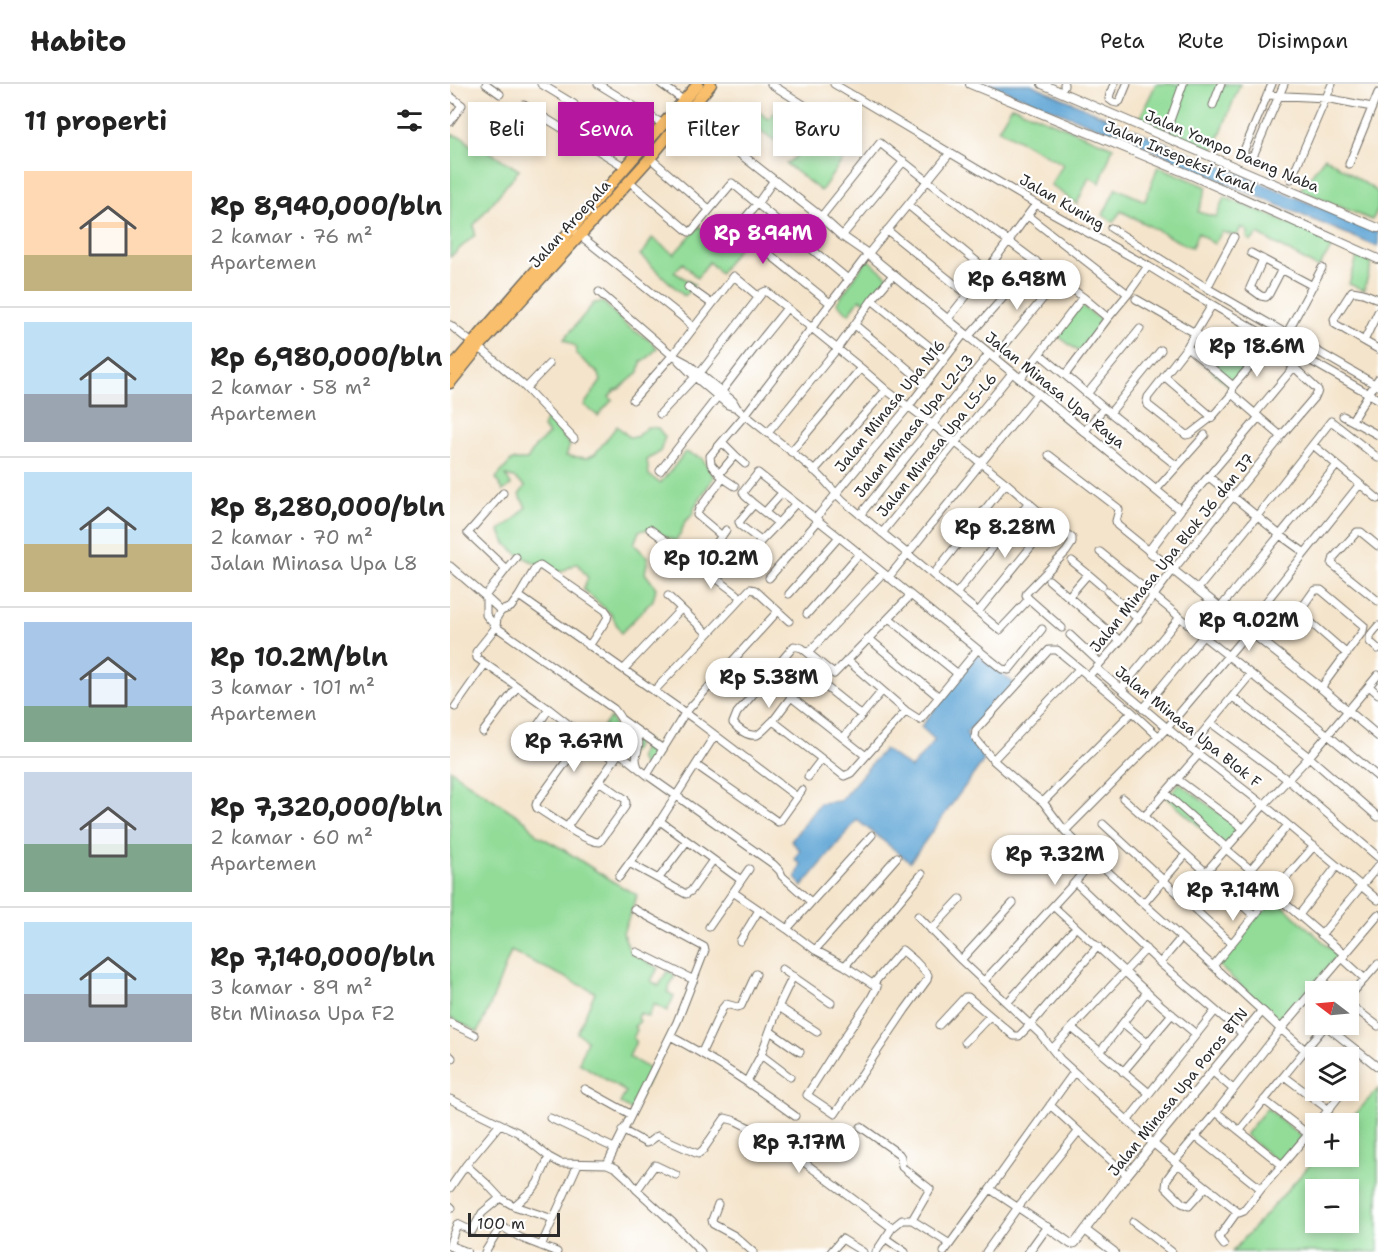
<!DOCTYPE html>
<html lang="id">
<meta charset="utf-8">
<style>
:root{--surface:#fff;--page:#f2f2f2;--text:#222;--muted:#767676;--line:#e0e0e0;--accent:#b5179e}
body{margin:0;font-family:"Shantell Sans",sans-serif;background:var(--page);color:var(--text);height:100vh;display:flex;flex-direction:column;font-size:22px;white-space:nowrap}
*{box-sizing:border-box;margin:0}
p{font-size:20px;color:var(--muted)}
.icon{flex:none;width:33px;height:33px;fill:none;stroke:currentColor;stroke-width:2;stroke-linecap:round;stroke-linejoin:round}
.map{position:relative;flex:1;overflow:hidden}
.drawer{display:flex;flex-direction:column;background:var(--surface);width:450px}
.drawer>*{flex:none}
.hud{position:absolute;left:18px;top:18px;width:570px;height:54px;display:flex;gap:12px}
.needle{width:39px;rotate:286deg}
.buttons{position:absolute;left:855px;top:897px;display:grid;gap:12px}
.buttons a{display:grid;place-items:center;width:54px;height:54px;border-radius:0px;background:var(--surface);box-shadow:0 3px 9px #0003;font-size:30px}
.scale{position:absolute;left:18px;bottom:15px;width:92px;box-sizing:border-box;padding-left:6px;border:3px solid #2b2b2b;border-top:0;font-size:16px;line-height:21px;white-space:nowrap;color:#2b2b2b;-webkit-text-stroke:4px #fff;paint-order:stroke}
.price{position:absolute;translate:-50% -51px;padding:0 14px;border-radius:21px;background:#fff;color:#222;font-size:20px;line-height:39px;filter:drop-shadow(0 2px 3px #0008)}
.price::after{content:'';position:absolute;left:50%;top:36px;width:18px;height:14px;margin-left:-9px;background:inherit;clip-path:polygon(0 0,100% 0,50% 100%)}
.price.active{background:var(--accent);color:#fff}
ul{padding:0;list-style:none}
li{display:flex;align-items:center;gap:18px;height:150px;padding:0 24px}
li+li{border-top:2px solid var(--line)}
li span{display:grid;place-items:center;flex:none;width:168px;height:120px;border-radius:0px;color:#555}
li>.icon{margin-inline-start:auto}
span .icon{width:72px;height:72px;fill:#fffc;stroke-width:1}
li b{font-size:26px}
h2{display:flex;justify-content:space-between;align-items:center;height:72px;padding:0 24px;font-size:26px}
.chip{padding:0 21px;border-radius:0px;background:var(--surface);box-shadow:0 3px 9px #0003;font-size:21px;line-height:54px}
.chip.active{background:var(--accent);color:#fff}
header{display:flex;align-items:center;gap:36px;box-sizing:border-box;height:84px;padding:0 30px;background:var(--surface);border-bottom:2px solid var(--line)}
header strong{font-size:28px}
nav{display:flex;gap:33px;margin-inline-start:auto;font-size:21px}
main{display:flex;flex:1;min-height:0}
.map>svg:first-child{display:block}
.green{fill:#92dc98;stroke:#5e8462;stroke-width:1.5;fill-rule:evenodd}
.water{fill:#5fa5d5;stroke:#456880;stroke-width:1.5}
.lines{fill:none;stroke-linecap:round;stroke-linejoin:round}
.minor-casing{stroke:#716c63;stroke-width:9}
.tertiary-casing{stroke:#716c63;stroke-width:10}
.primary-casing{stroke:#716c63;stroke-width:13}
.minor{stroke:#fff;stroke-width:7}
.tertiary{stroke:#fff;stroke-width:8}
.primary{stroke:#f9bf6c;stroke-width:10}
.labels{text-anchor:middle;stroke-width:4.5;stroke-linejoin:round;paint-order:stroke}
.street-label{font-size:15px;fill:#2b2b2b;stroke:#fff}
</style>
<header>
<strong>Habito</strong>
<nav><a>Peta</a><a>Rute</a><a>Disimpan</a></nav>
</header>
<main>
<section class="drawer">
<h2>11 properti<svg class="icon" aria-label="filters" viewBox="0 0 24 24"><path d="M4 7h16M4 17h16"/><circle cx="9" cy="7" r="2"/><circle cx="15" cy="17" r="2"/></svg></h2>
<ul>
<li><span style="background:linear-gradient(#ffd9b3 70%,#c2b280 0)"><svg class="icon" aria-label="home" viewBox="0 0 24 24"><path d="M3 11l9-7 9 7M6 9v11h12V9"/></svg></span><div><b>Rp 8,940,000/bln</b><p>2 kamar · 76 m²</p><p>Apartemen</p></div></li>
<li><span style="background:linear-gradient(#bfe0f5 60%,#9aa5b1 0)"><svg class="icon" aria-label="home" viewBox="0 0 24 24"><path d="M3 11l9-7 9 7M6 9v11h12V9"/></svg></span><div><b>Rp 6,980,000/bln</b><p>2 kamar · 58 m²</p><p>Apartemen</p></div></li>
<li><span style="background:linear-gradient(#bfe0f5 60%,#c2b280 0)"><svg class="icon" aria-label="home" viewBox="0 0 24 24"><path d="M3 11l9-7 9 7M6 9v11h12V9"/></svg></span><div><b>Rp 8,280,000/bln</b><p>2 kamar · 70 m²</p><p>Jalan Minasa Upa L8</p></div></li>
<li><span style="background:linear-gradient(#a9c7e8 70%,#7fa58c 0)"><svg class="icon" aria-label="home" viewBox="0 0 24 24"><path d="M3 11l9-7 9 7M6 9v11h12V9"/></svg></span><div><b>Rp 10.2M/bln</b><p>3 kamar · 101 m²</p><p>Apartemen</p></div></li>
<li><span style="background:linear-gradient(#c9d6e8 60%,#7fa58c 0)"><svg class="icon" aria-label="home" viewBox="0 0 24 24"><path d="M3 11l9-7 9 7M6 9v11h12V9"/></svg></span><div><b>Rp 7,320,000/bln</b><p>2 kamar · 60 m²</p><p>Apartemen</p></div></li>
<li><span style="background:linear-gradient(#bfe0f5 60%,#9aa5b1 0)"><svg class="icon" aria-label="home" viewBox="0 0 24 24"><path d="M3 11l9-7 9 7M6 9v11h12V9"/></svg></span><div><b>Rp 7,140,000/bln</b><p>3 kamar · 89 m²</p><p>Btn Minasa Upa F2</p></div></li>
</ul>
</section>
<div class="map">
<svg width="928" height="1168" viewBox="0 0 928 1168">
<rect width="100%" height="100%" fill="#fff"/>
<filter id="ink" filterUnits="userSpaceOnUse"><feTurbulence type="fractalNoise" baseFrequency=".0167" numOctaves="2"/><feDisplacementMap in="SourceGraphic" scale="12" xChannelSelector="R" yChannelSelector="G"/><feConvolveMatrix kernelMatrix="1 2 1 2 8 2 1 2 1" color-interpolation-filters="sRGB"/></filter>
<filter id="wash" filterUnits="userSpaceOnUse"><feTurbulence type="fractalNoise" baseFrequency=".008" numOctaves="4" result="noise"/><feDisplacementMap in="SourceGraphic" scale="24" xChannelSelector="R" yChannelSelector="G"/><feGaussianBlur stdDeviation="1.35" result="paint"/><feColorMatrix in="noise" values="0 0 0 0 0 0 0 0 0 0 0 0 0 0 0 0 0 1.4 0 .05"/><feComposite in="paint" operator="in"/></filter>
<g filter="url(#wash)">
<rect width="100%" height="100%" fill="#f4e4cb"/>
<path class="green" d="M706 0H770L775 2 776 0H790L764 66 689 35Z
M340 17 343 26 333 40 349 42 365 49 378 37 406 57 371 107 336 80 346 72 293 34 300 21 318 35 326 27 331 32Z
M562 22 663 63 650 99 639 93 627 120 601 101 613 80 548 45Z
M0 50 14 54 21 62H30L69 86 24 141 25 151 0 173Z
M875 73 928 108V126L922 136 850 106Z
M708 82 757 103 748 128 766 133 774 113 819 131 885 159 868 184 808 150 801 157 797 154 798 148 791 143 787 152 772 148 764 160 748 149 742 163 735 161 671 127 663 138 653 131 666 104 695 117Z
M249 142 260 153 268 144 279 151 283 145 294 156 270 189 259 178 247 194 233 179 224 188 245 201 234 212 190 171 196 165 202 154 224 170Z
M908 170 923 175 914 206 899 200Z
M417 175 439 193 418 220 410 215 399 230 387 219Z
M153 218 177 242 199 256 207 264 199 273 191 278 189 288 169 305 165 306 159 313 162 316 148 332 134 321 151 297 149 290 126 270V263L114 255 144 219Z
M631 221 653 238 629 268 607 251Z
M770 272 794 285 780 303 761 286Z
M97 333 120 361 116 372 137 374 145 370 167 342 179 353H186L197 343 208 344 215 353 210 368 197 376 199 391 210 399 223 384 235 368 252 374 264 393 245 422 243 430 235 438 230 451 225 457 200 445 189 447 184 460 198 474 195 489 206 504 203 516 171 549 161 530 133 505 138 494 127 479 111 488C90 481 55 471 50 446L64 436 76 423 69 411 75 402 64 394 56 392 61 401 53 407 46 394 62 376H77L85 363 99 350 93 344Z
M160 634 162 635 167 650 165 658 166 671 164 673 142 657Z
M172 661a7 7 0 1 1 14 0a7 7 0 1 1-14 0Z
M195 656 209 668 197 685C191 680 186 673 193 666V657Z
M0 685 15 697 76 737 87 751 111 764 162 797 187 811 173 849 180 868 208 884 201 897 209 902 217 887 225 891 217 908 224 912 217 927 204 920 198 933 190 929 188 934 190 937 184 943 187 946 183 954 186 957 179 973 203 987 182 1027 170 1019 176 1008 129 979 137 956 127 949 145 908 61 867 42 917 28 948 0 933Z
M729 699 791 745 774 764 717 714Z
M823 813 888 871 831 939 768 881Z
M928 1005V1168H782L867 1073 898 1072V1040L897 1039ZM866 1106H898V1138H866Z
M817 1024 853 1054 831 1081 795 1051Z"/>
<path class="water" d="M539 0H581L678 43 928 148V163L776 99 692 61Z
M527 570 565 600 516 649 534 676 460 778 407 736 352 803 346 794 351 780 345 776 350 766 341 757 370 719 390 717 434 665 461 684 485 656 471 643Z"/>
</g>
<g filter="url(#ink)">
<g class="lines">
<defs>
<path id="minor" d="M36 0 50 10
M91 0 124 20
M148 0 213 40
M211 0 233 16
M321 0 387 42
M384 0 586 120 698 182 735 205 827 258
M664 0 660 10 659 15 663 18 667 19 670 17 677 0
M822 0 794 66V71L798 74 804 70 834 0
M614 2V0
M817 11 876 14 922 23
M0 12 12 21 0 38
M74 21 175 83
M763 21 771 0
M142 30 193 62
M717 45 733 0
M200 74 259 125
M899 80 928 9
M841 95 882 0
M180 98 239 148H241L282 99 399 196
M458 121 537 186
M322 132 302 154 303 157 380 219
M578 132 678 210
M371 133 430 59 478 97 633 213 658 234
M661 144 757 204 928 302
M285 146 307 120 324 96
M437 146 517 210
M127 149 231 232 244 244
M392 152 454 77
M801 169 863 202
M813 175 800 204 811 212 816 213 819 210 832 185
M872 184 831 260 928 315
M238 203 262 220
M757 204 784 153
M149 208 222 271 237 279 283 317 287 324C313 346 341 366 367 389 378 399 385 410 396 419L550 546 579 515 576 511 577 508 616 468 622 459V454L601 438 556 399 482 340 436 306 411 284 316 207 312 209 250 289
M686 215 745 249 737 263 698 313 697 317 698 321 736 351 740 350 762 333 782 310
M422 216 443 191
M762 221 745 249 801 282
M928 228 914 257 928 265
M497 236 537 186 586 120
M0 241 22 259
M405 241 476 300
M518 253 586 177
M914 257 885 240 884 235 902 207 913 209 928 215
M29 263 72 300 124 355
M737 263 783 302
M819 263 844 283 868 306 867 310 831 352 782 310 783 302 816 264Z
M590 270 615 291 658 234 678 210 698 182
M544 274 609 195
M229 277 245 293 278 321 287 324
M615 291 654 324
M714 292 762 333
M570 295 633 213
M76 304 99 280
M272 307 307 261 337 224
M637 310 690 245
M183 316 221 273 284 192 309 213
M660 329 711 266
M210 330 245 293
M805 330 844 283
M893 332 928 351
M902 336 928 295
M634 348 654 324 727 382
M318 349 387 265 422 216 495 275
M863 361 928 415
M341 368 411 284
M285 371 295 380
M599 371 668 424 669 426 666 437 667 441 699 467
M210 387 268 312
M364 387 436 306
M269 390 285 371 272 358
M759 393 830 451 855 469
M273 394 285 402
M706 406 755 351
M53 409 18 449 56 485
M304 420 295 412 293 408 308 389 389 453 552 585 559 586 592 545
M730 426 809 333
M315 428 332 409
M410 431 539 270
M366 434 459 322 514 250
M328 439 304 420 289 438 291 442 311 457C323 445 335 432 346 419
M200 445 250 482 276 446
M432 449 562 289
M272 452 247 431 249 425 273 394 261 380 260 372 295 331 418 170 500 69
M928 462 911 448H907L884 473 882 480 928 517
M650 468 753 552 878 651 928 693
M301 470 311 457
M622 477 638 490
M0 482 36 513
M250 482 287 510
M483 491 556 399
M319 494 369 436
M438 494 587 310
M599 496 670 557
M747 506 807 432 881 337 928 374
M657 507 688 535
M339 510 389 453
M506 510 579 418
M35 512 66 473
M69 512 86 483 90 481 155 526 158 530 157 535 139 562
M619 512 638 490 652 502
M579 515 612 544
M770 524 887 381
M51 527 61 523 69 512 244 635 347 713
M528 528 601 438
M357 530 409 470
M439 534 508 590
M928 542 922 549 920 553V558L928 565
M795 544 910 400
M258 550 300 505 305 506 339 537
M620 551 650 579
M418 554 489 613
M358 569 433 489
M397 576 456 627 470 636 527 566
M370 579 341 613 416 672 456 627
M646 584 742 665 814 721 756 788
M174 585 231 525
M360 590 411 631
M928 591 859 673 814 721 928 816
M638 593 670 557 723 486 829 356
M919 602 928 610
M871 604 913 547 914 542 871 506H866L863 508 851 525V530L897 570
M671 605 730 533
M204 607 258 550 218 512
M783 613 859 673 928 733
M5 623 35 580
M693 625 753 552
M682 628 709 653
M171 635 213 665
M323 637 341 613
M761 639 838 696 928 773
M184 646C196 665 181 668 188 683
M33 648 67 603
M134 653 87 718 86 721 87 724C100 732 137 759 150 758L175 723 176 719 175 715 149 697
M393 654 432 607
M740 664 801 590
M70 667 99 625
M170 668 172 671 197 691 323 780 330 787 332 792 361 818
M416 672 401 689 394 692 323 637C318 641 312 649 307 651 298 653 288 645 283 639L287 629 344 562 352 564 384 590 460 512
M164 676 99 625 27 574 26 568 46 543 47 533 51 527 36 513V531L46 543 164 625C182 647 168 646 170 668
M543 676 575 704 593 718 615 747 644 775 763 882 812 927
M246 681 328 738 330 737 352 706
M197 691 235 629 328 527
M358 693 371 676
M727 695 793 744
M715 709 749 670
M673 714 736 770 694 819
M593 718 682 628 607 566H599L526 646 525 653 526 655 543 676 629 585
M694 733 715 709 777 764
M210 737 291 796
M653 740 781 859
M117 743 167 672
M615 747 717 644 799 547
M776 765 801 786
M736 770 804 832
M179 779 236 810 241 807 263 776
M169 793 210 737 265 651
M209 794 237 757
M625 798 710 879 793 950
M283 808 337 845 365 866 395 882 427 903 420 916 385 967 357 1011 385 1030 455 926 477 896 478 891 465 877 452 866 423 900
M823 809 895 871
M780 810 838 741
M603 822 712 922 746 950
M849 831 887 782
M468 832 511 876 590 950 610 975 699 1056 728 1080
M259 843 299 785
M337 845 422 751
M481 846 510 815
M871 851 928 782
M290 857 309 826
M365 866 447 773
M187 868 244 896
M892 874 915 895
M511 876 563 819
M710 879 731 854
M395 882 472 790
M763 882 823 809 864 762
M332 885 381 919
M534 897 625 798 644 775
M898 914 928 880
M557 919 626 843
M898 919 928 942
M329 923 367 948
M0 939 25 951
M673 939 697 959
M489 941 515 913H518L564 952H569L581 940 648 862
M876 942 928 983
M622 944 699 1009
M320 947 350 968
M220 952C264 975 304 1002 345 1032
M515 958 540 932
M603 964 696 865
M252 968 272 925 276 920 287 923 291 922 306 890
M650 968 697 908
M311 971 340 993
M0 972 2 974
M762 987 783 1005
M673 988 722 930
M834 992 879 1026
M297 997 311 971 330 919 343 892
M135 1005 180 1030
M0 1015 69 1049 99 1073 110 1079 157 1080 166 1084 177 1094 187 1106 221 1137 251 1168
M814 1016 858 1050
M600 1021 677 1091
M766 1028 831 945 855 966 877 940
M100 1034 164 1064
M678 1036 765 927
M867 1040 894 1006
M411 1043 449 1070 451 1073 452 1083 480 1105 462 1136H452L442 1144
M172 1046 196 1059C202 1058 203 1053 208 1052L248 1070 253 1066 275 1034 286 1037 327 1058 442 1144 426 1168
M790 1046 855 966 866 974
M745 1052 811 1105 832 1081
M725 1077 766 1028 832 1081 866 1041
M157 1080 227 938 255 866 254 863 184 825
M16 1081 36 1099 50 1114
M756 1103 739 1122 732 1119 716 1103 717 1095 728 1080 789 1129 794 1127 811 1105
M0 1104 16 1081 50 1040
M540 1105 624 988
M187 1106 204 1082 205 1081 226 1091
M268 1120 262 1136 263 1140 285 1152 303 1168
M0 1122 2 1124
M64 1122 83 1105 88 1098 99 1073
M462 1136 500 1160
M683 1138 722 1168
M435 1154 455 1168
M0 1159 7 1140 22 1147 32 1129 50 1114 64 1122 103 1135
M774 1161 770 1156 769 1153 787 1128
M91 1162 128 1080
M35 1168 51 1142 71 1154 107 1168
M381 1168 392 1155 413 1168
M494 1168 540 1105 597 1143
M536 1168 568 1123 628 1048"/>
<path id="tertiary" d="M520 0 741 91 928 175
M592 0 808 93 928 144
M237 28 371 133 392 152 418 170 730 426 699 467 871 604 928 652
M635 1146 664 1168
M0 1162 16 1168
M579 1168 597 1143 621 1160 625 1159 677 1091 812 927 831 945 928 831"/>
<path id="primary" d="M0 285 248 0
M0 299 29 263 200 74 261 0"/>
</defs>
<use href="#minor" class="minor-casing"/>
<use href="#tertiary" class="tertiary-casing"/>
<use href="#primary" class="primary-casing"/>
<use href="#minor" class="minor"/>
<use href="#tertiary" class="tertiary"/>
<use href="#primary" class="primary"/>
</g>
</g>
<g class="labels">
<g class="street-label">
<text transform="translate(782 67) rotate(23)" y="5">Jalan Yompo Daeng Naba</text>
<text transform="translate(730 73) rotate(23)" y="5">Jalan Insepeksi Kanal</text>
<text transform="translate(612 118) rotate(30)" y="5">Jalan Kuning</text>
<text transform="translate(120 140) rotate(-48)" y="5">Jalan Aroepala</text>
<text transform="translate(605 306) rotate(39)" y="5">Jalan Minasa Upa Raya</text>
<text transform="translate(440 322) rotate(-51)" y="5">Jalan Minasa Upa N16</text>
<text transform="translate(464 342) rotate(-51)" y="5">Jalan Minasa Upa L2-L3</text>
<text transform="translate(487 361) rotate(-51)" y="5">Jalan Minasa Upa L5-L6</text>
<text transform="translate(722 469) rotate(-51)" y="5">Jalan Minasa Upa Blok J6 dan J7</text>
<text transform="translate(738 643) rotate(39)" y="5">Jalan Minasa Upa Blok F</text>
<text transform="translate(728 1008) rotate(-51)" y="5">Jalan Minasa Upa Poros BTN</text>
</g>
</g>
</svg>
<div class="buttons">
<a><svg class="needle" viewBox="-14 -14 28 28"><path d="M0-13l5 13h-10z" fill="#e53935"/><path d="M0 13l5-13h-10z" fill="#767676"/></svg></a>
<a><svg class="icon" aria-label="layers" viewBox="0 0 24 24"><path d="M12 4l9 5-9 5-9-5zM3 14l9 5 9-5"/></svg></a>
<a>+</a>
<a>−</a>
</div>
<div class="scale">100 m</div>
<b class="price active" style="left:313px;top:181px">Rp 8.94M</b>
<b class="price" style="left:567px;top:227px">Rp 6.98M</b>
<b class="price" style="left:807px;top:294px">Rp 18.6M</b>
<b class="price" style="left:555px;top:475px">Rp 8.28M</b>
<b class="price" style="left:261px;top:506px">Rp 10.2M</b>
<b class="price" style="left:799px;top:568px">Rp 9.02M</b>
<b class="price" style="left:319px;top:625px">Rp 5.38M</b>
<b class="price" style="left:124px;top:689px">Rp 7.67M</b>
<b class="price" style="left:605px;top:802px">Rp 7.32M</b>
<b class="price" style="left:783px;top:838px">Rp 7.14M</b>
<b class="price" style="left:349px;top:1090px">Rp 7.17M</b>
<div class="hud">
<a class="chip">Beli</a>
<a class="chip active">Sewa</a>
<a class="chip">Filter</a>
<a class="chip">Baru</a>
</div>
</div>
</main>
